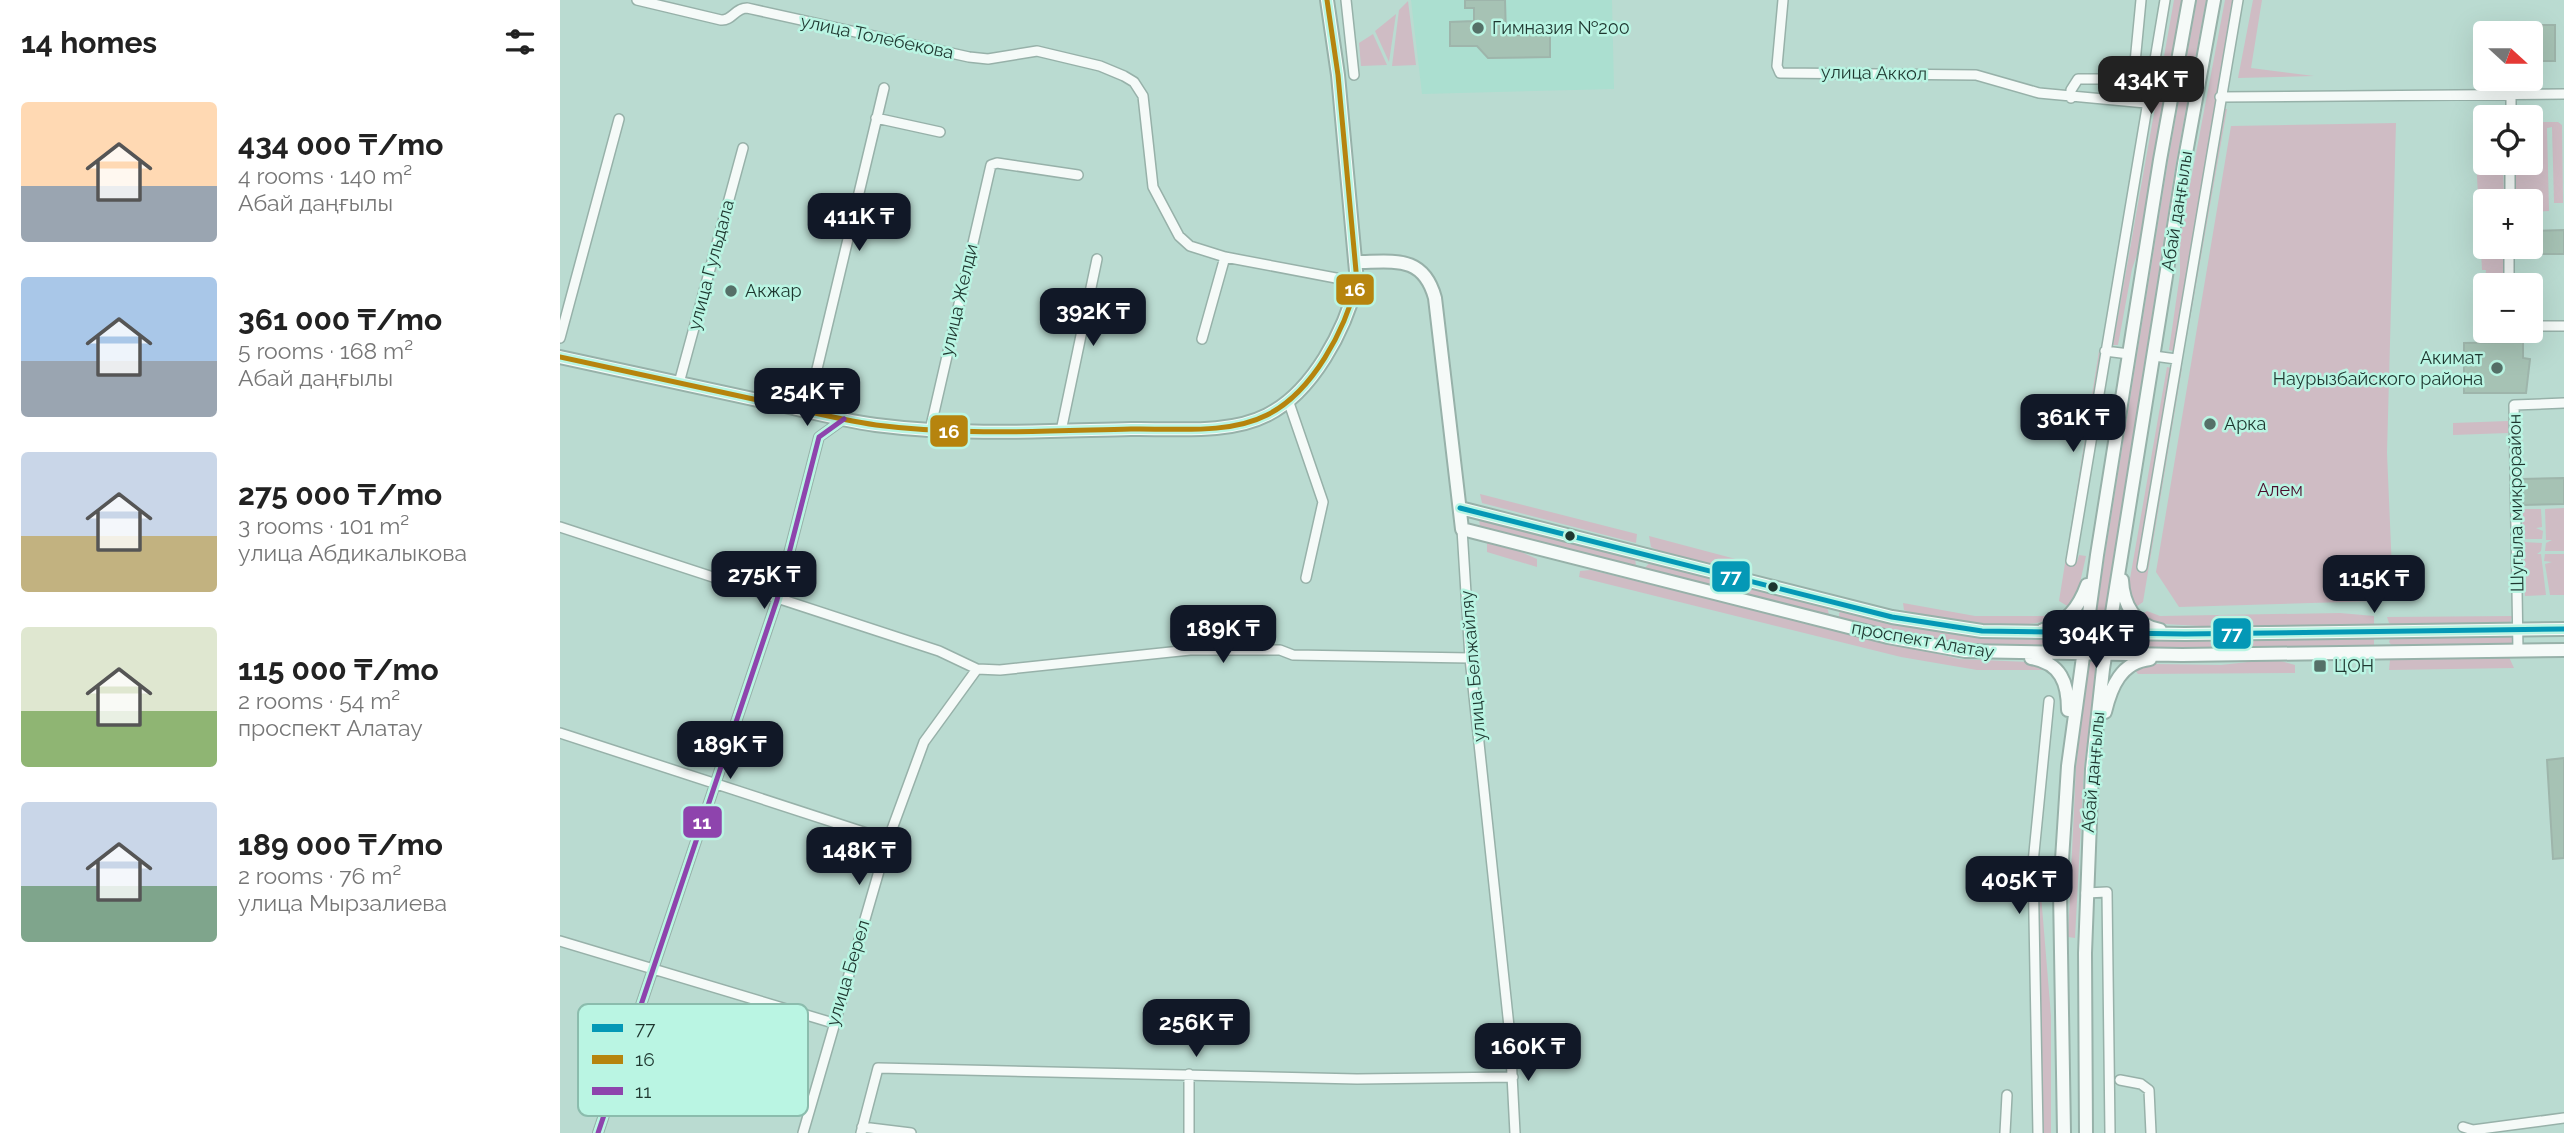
<!DOCTYPE html>
<meta charset="utf-8">
<style>
:root{--surface:#fff;--page:#f2f2f2;--text:#222;--muted:#767676;--accent:#111827}
body{margin:0;font-family:Raleway,sans-serif;background:var(--page);color:var(--text);height:100vh;display:flex;flex-direction:column;font-size:26px;white-space:nowrap}
*{box-sizing:border-box;margin:0}
p{font-size:23px;color:var(--muted)}
.icon{flex:none;width:38px;height:38px;fill:none;stroke:currentColor;stroke-width:2;stroke-linecap:round;stroke-linejoin:round}
.map{position:relative;flex:1;overflow:hidden}
.details{display:flex;flex-direction:column;background:var(--surface);width:560px}
.details>*{flex:none}
.needle{width:46px;rotate:111deg}
.buttons{position:absolute;left:1913px;top:21px;display:grid;gap:14px}
.buttons a{display:grid;place-items:center;width:70px;height:70px;border-radius:7px;background:var(--surface);box-shadow:0 7px 28px #0002;font-size:35px}
.price{position:absolute;translate:-50% -60px;padding:0 16px;border-radius:14px;background:var(--accent);color:#fff;font-size:23px;line-height:46px;filter:drop-shadow(0 2px 4px #0008)}
.price::after{content:'';position:absolute;left:50%;top:42px;width:21px;height:16px;margin-left:-10px;background:inherit;clip-path:polygon(0 0,100% 0,50% 100%)}
.price.current{background:#222;color:#fff}
ul{padding:0;list-style:none}
li{display:flex;align-items:center;gap:21px;height:175px;padding:0 21px}
li span{display:grid;place-items:center;flex:none;width:196px;height:140px;border-radius:7px;color:#555}
li>.icon{margin-inline-start:auto}
span .icon{width:84px;height:84px;fill:#fffc;stroke-width:1}
li b{font-size:30px}
h2{display:flex;justify-content:space-between;align-items:center;height:84px;padding:0 21px;font-size:30px}
main{display:flex;flex:1;min-height:0}
.map>svg:first-child{display:block}
.built{fill:#abdfd0}
.green{fill:#cfbcc4}
.building{fill:#a6c2b4;stroke:#9eb5ab;stroke-width:2}
.lines{fill:none;stroke-linecap:round;stroke-linejoin:round}
.street-casing{stroke:#97b1a9;stroke-width:12}
.secondary-casing{stroke:#97b1a9;stroke-width:16}
.street{stroke:#f5faf8;stroke-width:9}
.secondary{stroke:#f5faf8;stroke-width:12}
.bus-1-casing{stroke:#baf5e3;stroke-width:10}
.bus-2-casing{stroke:#baf5e3;stroke-width:10}
.bus-3-casing{stroke:#baf5e3;stroke-width:10}
.bus-1{stroke:#0498b6;stroke-width:5}
.bus-2{stroke:#b6840e;stroke-width:5}
.bus-3{stroke:#8e44ad;stroke-width:5}
.poi-dot{fill:#557068;stroke:#baf5e3;stroke-width:2.5}
.bus-dot{fill:#1e362f;stroke:#baf5e3;stroke-width:2.5}
.labels{text-anchor:middle;stroke-width:5;stroke-linejoin:round;paint-order:stroke}
.poi-label{font-size:18px;fill:#1e362f;stroke:#baf5e3;text-anchor:start}
.street-label{font-size:18px;fill:#1e362f;stroke:#baf5e3}
.park-label{font-size:18px;fill:#4b0d2c;stroke:#baf5e3}
.key{fill:#baf5e3;stroke:#8bbcad;stroke-width:2}
.key-label{font-size:19px;fill:#1e362f}
.line-badge{stroke:#baf5e3;stroke-width:2.5}
.badge-label{font-size:19px;text-anchor:middle;font-weight:bold;fill:#fff}
</style>
<main>
<section class="details">
<h2>14 homes<svg class="icon" aria-label="filters" viewBox="0 0 24 24"><path d="M4 7h16M4 17h16"/><circle cx="9" cy="7" r="2"/><circle cx="15" cy="17" r="2"/></svg></h2>
<ul>
<li><span style="background:linear-gradient(#ffd9b3 60%,#9aa5b1 0)"><svg class="icon" aria-label="home" viewBox="0 0 24 24"><path d="M3 11l9-7 9 7M6 9v11h12V9"/></svg></span><div><b>434 000 ₸/mo</b><p>4 rooms · 140 m²</p><p>Абай даңғылы</p></div></li>
<li><span style="background:linear-gradient(#a9c7e8 60%,#9aa5b1 0)"><svg class="icon" aria-label="home" viewBox="0 0 24 24"><path d="M3 11l9-7 9 7M6 9v11h12V9"/></svg></span><div><b>361 000 ₸/mo</b><p>5 rooms · 168 m²</p><p>Абай даңғылы</p></div></li>
<li><span style="background:linear-gradient(#c9d6e8 60%,#c2b280 0)"><svg class="icon" aria-label="home" viewBox="0 0 24 24"><path d="M3 11l9-7 9 7M6 9v11h12V9"/></svg></span><div><b>275 000 ₸/mo</b><p>3 rooms · 101 m²</p><p>улица Абдикалыкова</p></div></li>
<li><span style="background:linear-gradient(#dfe7d0 60%,#8fb573 0)"><svg class="icon" aria-label="home" viewBox="0 0 24 24"><path d="M3 11l9-7 9 7M6 9v11h12V9"/></svg></span><div><b>115 000 ₸/mo</b><p>2 rooms · 54 m²</p><p>проспект Алатау</p></div></li>
<li><span style="background:linear-gradient(#c9d6e8 60%,#7fa58c 0)"><svg class="icon" aria-label="home" viewBox="0 0 24 24"><path d="M3 11l9-7 9 7M6 9v11h12V9"/></svg></span><div><b>189 000 ₸/mo</b><p>2 rooms · 76 m²</p><p>улица Мырзалиева</p></div></li>
</ul>
</section>
<div class="map">
<svg width="2004" height="1133" viewBox="0 0 2004 1133">
<rect width="100%" height="100%" fill="#badbd1"/>
<path class="built" d="M851 0H1052L1054 89 862 94Z"/>
<path class="green" d="M1614 0H1622L1585 231 1572 269 1558 345H1553Z
M1637 0H1646L1616 163 1543 625 1536 629 1534 624 1608 161Z
M1665 0H1675L1613 351 1609 350 1620 274V238Z
M1693 0H1702L1691 68 1754 76 1678 78Z
M848 1 856 65 832 66 839 10Z
M836 14 829 62 815 31Z
M813 34 827 65 801 66 799 43Z
M1663 109H1667L1627 336H1623Z
M1925 119V163H1943L1944 201H1925V247H1945L1946 285H1925L1924 291 1926 270H1922L1914 120Z
M1971 122H1998L2002 125 2003 203H1994L1992 127 1987 128 1989 211 1971 212 1970 201H1956V163H1970Z
M1836 123 1827 453 1833 594 1818 601 1619 607 1596 572 1671 126Z
M1539 351H1543L1509 562H1517L1519 555 1526 556 1517 596 1509 607 1499 601Z
M1607 367 1611 368 1577 571 1583 573 1618 368H1622L1583 602 1573 609 1568 590Z
M1948 421V433L1893 435V423Z
M920 494 1077 534 1076 543 922 503Z
M2004 508V551H1985L1986 543 1992 540H1986L1985 509Z
M1962 509H1981L1982 527 1976 528 1983 531 1982 539H1963Z
M919 517 1075 558 1076 566 920 528Z
M1089 536 1187 562V566L1168 571 1099 551 1091 547Z
M1963 542 1982 543 1981 551 1977 554H1981L1986 595 1965 596Z
M927 543 959 551 977 559V567L927 552Z
M1985 554H2004V595H1990L1985 564 1992 562 1984 561Z
M1090 562 1267 606 1269 615 1265 616 1088 572 1085 568Z
M1031 570 1399 659 1468 662 1488 670H1417L1341 657 1019 577 1020 571Z
M1343 603 1415 616H1485L1493 611 1499 615C1468 635 1379 622 1344 610Z
M1283 610 1408 636 1512 638 1514 646 1405 645 1330 632 1279 618V613Z
M1587 611 1600 616 1780 613 1814 616V626L1694 629 1604 624 1593 623 1581 615Z
M1953 616 1949 624 1835 626 1829 623 1827 617Z
M1814 636V646L1557 648V639Z
M1831 636H1951L1954 641 1951 644 1832 646 1829 642Z
M1836 656 1949 657 1954 668 1829 670 1830 660Z
M1532 658 1537 661 1524 768 1515 938 1508 937 1516 767 1529 660Z
M1714 659 1735 665V673L1578 674 1574 669 1594 664 1661 665Z
M1481 895 1491 1016V1133H1482L1478 908Z"/>
<path class="building" d="M905 0H945L946 35 990 34V57L928 58 917 46H890V22L914 21V8H905Z
M1959 25H1995V61H1970V33H1959Z
M2004 230V254H1956V247H1970V231Z
M1963 342V358L1970 359 1966 393H1904V343Z
M2004 478V504L1963 505 1962 479Z
M2004 758V858L1993 859 1987 760Z"/>
<g class="lines">
<defs>
<path id="street" d="M77 0 161 20C172 21 175 8 187 8L409 57 428 59 477 51 540 66 564 76 574 82 583 96 593 187 619 236 630 246 665 257 797 282
M786 0 794 75
M1223 0 1217 66 1220 73 1416 75 1479 93 1586 103
M1660 97 2004 94
M1511 98V90L1518 79H1565L1574 73 1581 0
M1951 117V94
M316 118 380 132
M1950 201V163
M1949 247V285
M1970 326H2004
M0 338 59 119
M642 339 665 257
M1545 351 1569 354
M1594 356 1616 359
M119 383 183 148
M728 400 763 502 746 578
M247 411 324 88
M370 430 431 165 437 163 518 175
M501 431 537 259
M0 527 379 651 417 669 440 670 630 650H720L733 655 910 658
M902 529 910 658 950 1036 955 1133
M1511 561 1605 0
M1582 567 1678 0
M1958 651 1954 405 2004 403
M0 733 328 840
M1526 893 1547 892 1550 1133
M0 941 273 1023
M1560 1080 1581 1084 1589 1090 1591 1133
M302 1127 351 1133
M1903 1127 1913 1130 2004 1118
M38 1133 217 600 259 437 284 419
M243 1133 328 840 364 742 417 669
M301 1133 318 1068 797 1079 953 1077
M629 1133V1074
M1445 1133 1447 1095
M1478 1133 1473 863 1489 701"/>
<path id="secondary" d="M795 262C833 262 863 254 875 298L902 529 1328 637 1405 651 1622 655 2004 650
M0 357C69 372 138 387 207 402 243 410 280 420 316 425 401 436 486 431 571 429 613 428 668 435 707 415 753 392 785 330 797 282L778 75 767 0
M900 508 1332 617 1422 631 1625 634 2004 629
M1562 580C1563 604 1575 626 1600 630
M1483 630C1507 623 1519 607 1527 585
M1471 658C1501 663 1508 683 1508 710
M1545 712C1551 687 1561 662 1590 659
M1504 1133 1500 891 1508 766 1537 555 1600 160 1629 0
M1526 1133 1525 953 1532 769 1543 669 1624 164 1654 0"/>
</defs>
<use href="#street" class="street-casing"/>
<use href="#secondary" class="secondary-casing"/>
<use href="#street" class="street"/>
<use href="#secondary" class="secondary"/>
<defs>
<path id="bus-1" d="M900 508 1332 617 1422 631 1625 634 2004 629"/>
<path id="bus-2" d="M0 357C69 372 138 387 207 402 243 410 280 420 316 425 401 436 486 431 571 429 613 428 668 435 707 415 753 392 785 330 797 282L778 75 767 0"/>
<path id="bus-3" d="M38 1133 217 600 259 437 284 419"/>
</defs>
<use href="#bus-1" class="bus-1-casing"/>
<use href="#bus-2" class="bus-2-casing"/>
<use href="#bus-3" class="bus-3-casing"/>
<use href="#bus-1" class="bus-1"/>
<use href="#bus-2" class="bus-2"/>
<use href="#bus-3" class="bus-3"/>
</g>
<g class="poi-dot">
<circle cx="918" cy="28" r="7"/>
<circle cx="171" cy="291" r="7"/>
<circle cx="1937" cy="368" r="7"/>
<circle cx="1650" cy="424" r="7"/>
<rect x="1753" y="659" width="14" height="14" rx="3.5"/>
</g>
<g class="bus-dot">
<circle cx="1010" cy="536" r="6"/>
<circle cx="1213" cy="587" r="6"/>
</g>
<g class="labels">
<g class="poi-label">
<text x="932" y="34">Гимназия №200</text>
<text x="185" y="297">Акжар</text>
<text x="1923" y="364" text-anchor="end">Акимат<tspan x="1923" dy="21">Наурызбайского района</tspan></text>
<text x="1664" y="430">Арка</text>
<text x="1774" y="672">ЦОН</text>
</g>
<g class="street-label">
<text transform="translate(317 37) rotate(12)" y="6">улица Толебекова</text>
<text transform="translate(1314 73) rotate(1)" y="6">улица Аккол</text>
<text transform="translate(1617 211) rotate(-81)" y="6">Абай даңғылы</text>
<text transform="translate(151 265) rotate(-75)" y="6">улица Гульдала</text>
<text transform="translate(399 300) rotate(-77)" y="6">улица Желди</text>
<text transform="translate(1956 503) rotate(-91)" y="6">Шугыла микрорайон</text>
<text transform="translate(1363 640) rotate(10)" y="6">проспект Алатау</text>
<text transform="translate(913 666) rotate(-95)" y="6">улица Белжайляу</text>
<text transform="translate(1533 772) rotate(-85)" y="6">Абай даңғылы</text>
<text transform="translate(288 973) rotate(-73)" y="6">улица Берел</text>
</g>
<g class="park-label">
<text x="1720" y="496">Алем</text>
</g>
</g>
<rect x="18" y="1004" width="230" height="112" rx="10" class="key"/>
<rect x="32" y="1024" width="31" height="8" fill="#0498b6"/>
<rect x="32" y="1055" width="31" height="9" fill="#b6840e"/>
<rect x="32" y="1087" width="31" height="8" fill="#8e44ad"/>
<g class="key-label">
<text x="75" y="1035">77</text>
<text x="75" y="1066">16</text>
<text x="75" y="1098">11</text>
</g>
<g class="line-badge">
<rect x="775" y="273" width="40" height="33" rx="7" fill="#b6840e"/>
<rect x="369" y="414" width="40" height="34" rx="7" fill="#b6840e"/>
<rect x="1151" y="560" width="40" height="33" rx="7" fill="#0498b6"/>
<rect x="1652" y="617" width="40" height="33" rx="7" fill="#0498b6"/>
<rect x="122" y="805" width="41" height="34" rx="7" fill="#8e44ad"/>
</g>
<g class="badge-label">
<text x="795" y="296">16</text>
<text x="389" y="438">16</text>
<text x="1171" y="583">77</text>
<text x="1672" y="640">77</text>
<text x="142" y="829">11</text>
</g>
</svg>
<div class="buttons">
<a><svg class="needle" viewBox="-14 -14 28 28"><path d="M0-13l5 13h-10z" fill="#e53935"/><path d="M0 13l5-13h-10z" fill="#767676"/></svg></a>
<a><svg class="icon" aria-label="locate" viewBox="0 0 24 24"><circle cx="12" cy="12" r="6"/><path d="M12 2v4M12 18v4M2 12h4M18 12h4"/></svg></a>
<a>+</a>
<a>−</a>
</div>
<b class="price current" style="left:1591px;top:116px">434K ₸</b>
<b class="price" style="left:299px;top:253px">411K ₸</b>
<b class="price" style="left:533px;top:348px">392K ₸</b>
<b class="price" style="left:247px;top:428px">254K ₸</b>
<b class="price" style="left:1513px;top:454px">361K ₸</b>
<b class="price" style="left:204px;top:611px">275K ₸</b>
<b class="price" style="left:1814px;top:615px">115K ₸</b>
<b class="price" style="left:663px;top:665px">189K ₸</b>
<b class="price" style="left:1536px;top:670px">304K ₸</b>
<b class="price" style="left:170px;top:781px">189K ₸</b>
<b class="price" style="left:299px;top:887px">148K ₸</b>
<b class="price" style="left:1459px;top:916px">405K ₸</b>
<b class="price" style="left:636px;top:1059px">256K ₸</b>
<b class="price" style="left:968px;top:1083px">160K ₸</b>
</div>
</main>
